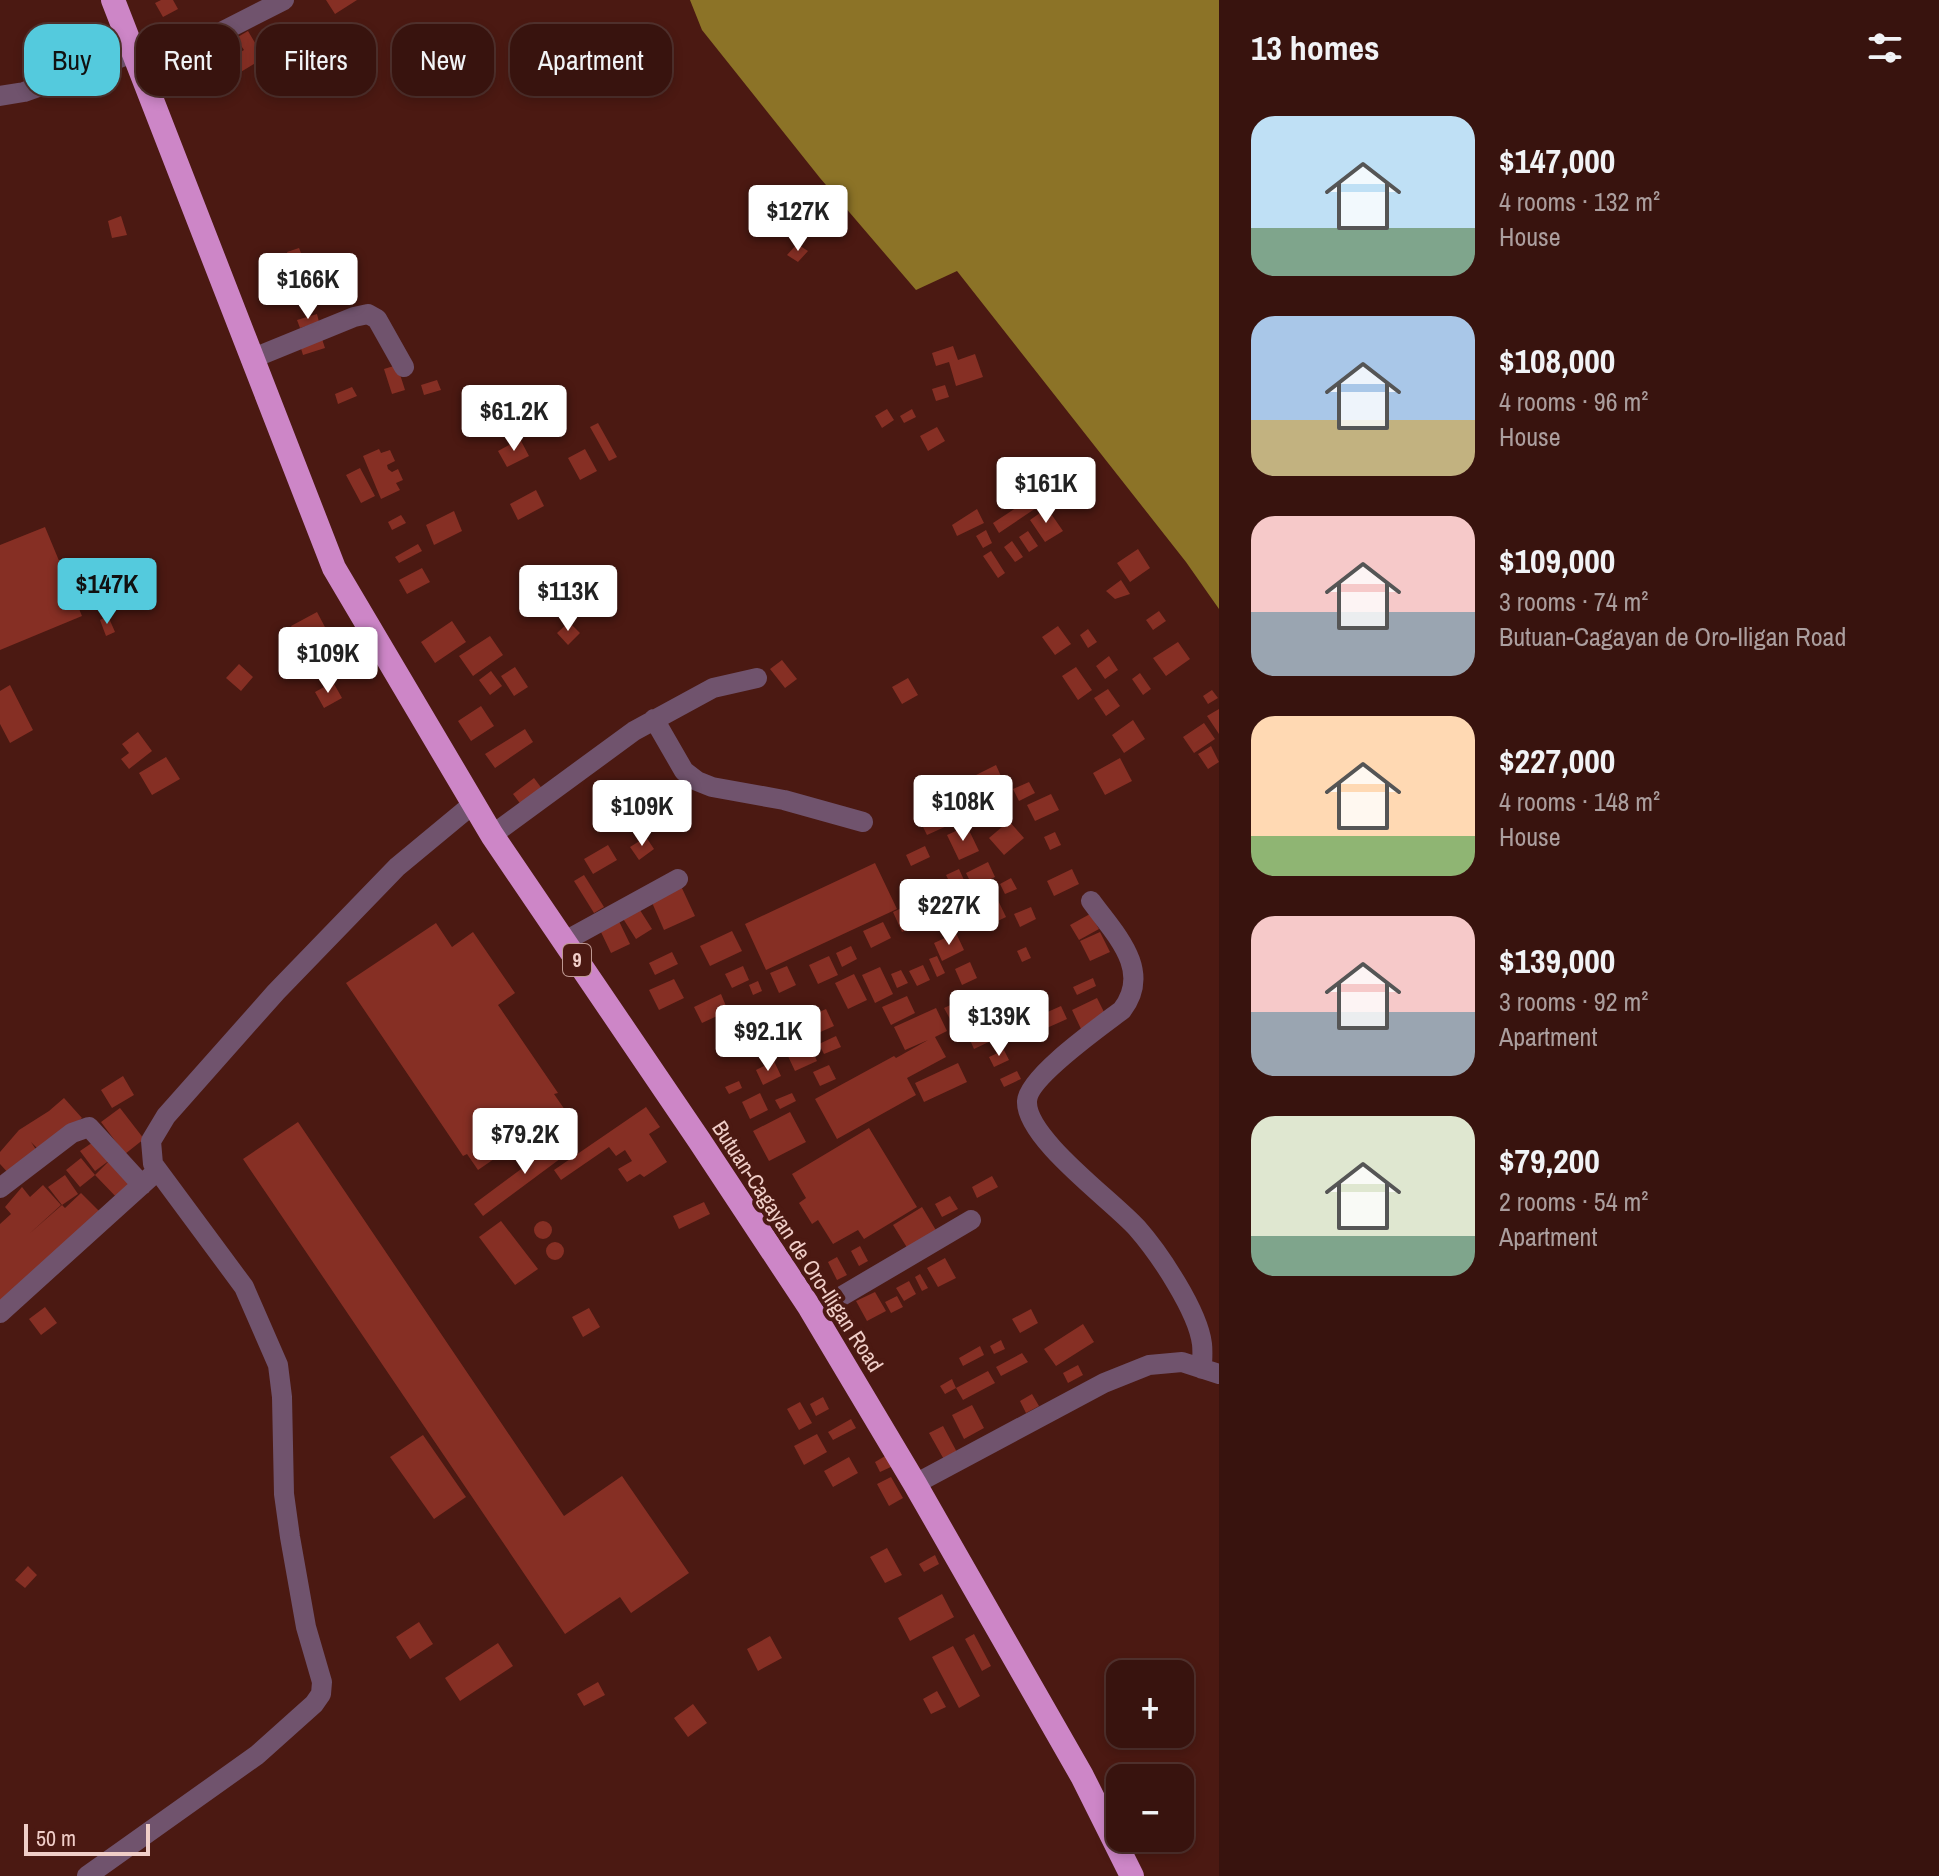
<!DOCTYPE html>
<meta charset="utf-8">
<style>
:root{--surface:#38130e;--page:#3f1c17;--text:#f1f3f6;--muted:#ab9e9e;--line:#52322e;--accent:#54cadd}
body{margin:0;font-family:"Archivo Narrow",sans-serif;background:var(--page);color:var(--text);height:100vh;display:flex;flex-direction:column;font-size:30px;white-space:nowrap}
*{box-sizing:border-box;margin:0}
p{font-size:26px;color:var(--muted)}
.icon{flex:none;width:44px;height:44px;fill:none;stroke:currentColor;stroke-width:2;stroke-linecap:round;stroke-linejoin:round}
.map{position:relative;flex:1;overflow:hidden}
.side{display:flex;flex-direction:column;background:var(--surface);width:720px}
.side>*{flex:none}
.top-card{position:absolute;left:24px;top:24px;width:760px;height:72px;display:flex;gap:16px}
.fabs{position:absolute;left:1106px;top:1660px;display:grid;gap:16px}
.fabs a{display:grid;place-items:center;width:88px;height:88px;border-radius:16px;background:var(--surface);box-shadow:0 4px 12px #0003,0 0 0 2px var(--line);font-size:40px}
.scale{position:absolute;left:24px;bottom:20px;width:126px;box-sizing:border-box;padding-left:8px;border:4px solid #f0cec8;border-top:0;font-size:22px;line-height:28px;white-space:nowrap;color:#f0cec8;-webkit-text-stroke:6px #4b1912;paint-order:stroke}
.price{position:absolute;translate:-50% -68px;padding:0 18px;border-radius:8px;background:#fff;color:#222;font-size:26px;line-height:52px;filter:drop-shadow(0 2px 4px #0008)}
.price::after{content:'';position:absolute;left:50%;top:48px;width:24px;height:18px;margin-left:-12px;background:inherit;clip-path:polygon(0 0,100% 0,50% 100%)}
.price.active{background:var(--accent);color:#111}
ul{padding:0;list-style:none}
li{display:flex;align-items:center;gap:24px;height:200px;padding:0 32px}
li span{display:grid;place-items:center;flex:none;width:224px;height:160px;border-radius:24px;color:#555}
li>.icon{margin-inline-start:auto}
span .icon{width:96px;height:96px;fill:#fffc;stroke-width:1}
li b{font-size:34px}
h2{display:flex;justify-content:space-between;align-items:center;height:96px;padding:0 32px;font-size:34px}
.chip{padding:0 28px;border-radius:24px;background:var(--surface);box-shadow:0 4px 12px #0003,0 0 0 2px var(--line);font-size:28px;line-height:72px}
.chip.active{background:var(--accent);color:#111}
main{display:flex;flex:1;min-height:0}
.map>svg:first-child{display:block}
.water{fill:#8c7327}
.building{fill:#862f24}
.lines{fill:none;stroke-linecap:round;stroke-linejoin:round}
.minor{stroke:#70536d;stroke-width:20}
.highway{stroke:#cd86c7;stroke-width:24}
.labels{text-anchor:middle;stroke-width:8;stroke-linejoin:round;paint-order:stroke}
.shield{fill:#4b1912;stroke:#be9891;stroke-width:2}
.shield-label{font-size:20px;font-weight:bold;fill:#f0cec8}
.street-label{font-size:22px;fill:#f0cec8;stroke:#4b1912}
</style>
<main>
<div class="map">
<svg width="1219" height="1876" viewBox="0 0 1219 1876">
<rect width="100%" height="100%" fill="#4b1912"/>
<path class="water" d="M690 0H1219V609L1186 562 957 271 916 290 820 178 702 30Z"/>
<path class="building" d="M161 0H173L178 9 163 17 155 3Z
M326 0H357L335 14Z
M248 31 264 58 239 73 230 58 244 50 236 38Z
M234 39 240 49 226 57 234 70 220 78 208 55Z
M203 47 209 61 189 71 182 57Z
M200 68 209 83 195 91 187 75Z
M121 216 127 235 112 238 108 221Z
M797 244 808 251 798 262 787 255Z
M299 248 303 258 290 262 287 252Z
M327 263 331 275 314 281 310 268Z
M298 274 302 288 292 292 287 278Z
M317 314 319 322 300 328 297 320Z
M321 336 325 348 303 355 299 342Z
M953 346 958 360 975 354 983 377 956 386 949 362 936 366 932 353Z
M397 365 405 390 392 394 384 369Z
M437 380 441 390 424 395 421 385Z
M945 385 949 397 936 401 932 389Z
M352 387 357 396 338 404 335 394Z
M887 409 894 420 882 428 875 416Z
M912 409 916 417 904 423 900 416Z
M598 423 617 457 609 461 590 427Z
M937 427 945 441 928 451 920 436Z
M520 439 529 456 507 467 498 451Z
M379 449 381 453 390 450 395 461 387 465 388 469 392 472 398 469 403 480 396 483 400 490 381 499 363 456Z
M585 449 597 471 580 480 568 458Z
M360 468 375 496 361 503 346 475Z
M1051 483 1061 500 1047 508 1035 494Z
M536 490 544 506 518 520 510 504Z
M1028 500 1036 508 999 533 993 523Z
M1047 508 1063 531 1045 542 1030 520Z
M977 509 984 523 957 536 952 525Z
M454 511 462 531 434 545 426 525Z
M401 515 406 523 392 530 388 522Z
M45 527 82 616 0 650V545Z
M986 530 992 543 983 548 976 536Z
M1028 531 1038 546 1029 552 1019 537Z
M1012 541 1023 557 1015 562 1004 547Z
M418 544 422 551 399 563 395 557Z
M1138 549 1150 568 1130 582 1117 563Z
M991 551 1005 573 998 578 983 556Z
M422 568 430 582 407 594 399 580Z
M1121 580 1130 594 1115 599 1106 591Z
M1159 611 1166 621 1153 630 1146 620Z
M317 612 326 629 300 643 291 626Z
M108 616 115 632 106 636 100 620Z
M452 621 466 642 435 663 421 642Z
M569 622 580 633 568 645 557 633Z
M1058 626 1071 644 1055 655 1042 637Z
M1088 629 1097 642 1088 648 1080 635Z
M336 635 341 643 328 650 323 642Z
M490 636 503 655 473 676 459 656Z
M319 641 330 661 296 679 285 659Z
M1178 642 1190 659 1166 676 1153 658Z
M356 643 365 659 343 671 334 655Z
M1109 656 1118 670 1105 679 1096 666Z
M782 660 797 679 785 688 770 669Z
M239 664 253 677 241 691 226 678Z
M515 667 528 687 514 696 501 676Z
M1076 667 1092 690 1078 700 1062 676Z
M491 671 502 686 490 695 479 680Z
M1140 673 1151 689 1143 695 1132 679Z
M908 678 918 695 902 704 892 687Z
M333 682 342 698 324 708 315 692Z
M10 685 33 730 10 743 0 724V691Z
M1108 689 1120 706 1106 716 1094 698Z
M1212 690 1218 698 1208 704 1203 696Z
M481 706 494 726 471 741 458 721Z
M1219 709V734L1207 716Z
M1133 720 1145 739 1124 753 1112 735Z
M1204 723 1215 739 1194 753 1183 737Z
M525 729 533 742 495 768 485 754Z
M138 732 152 751 129 769 121 759 129 753 122 744Z
M1211 746 1219 762 1208 769 1198 754Z
M166 757 180 779 152 795 139 773Z
M1120 758 1132 781 1105 795 1093 773Z
M996 765 1004 783 982 793 974 776Z
M534 778 546 794 525 810 513 794Z
M1029 782 1035 793 1019 801 1013 789Z
M944 783 948 793 925 804 920 794Z
M1051 794 1059 810 1035 821 1027 805Z
M982 801 990 817 975 824 967 808Z
M940 807 949 825 927 835 918 817Z
M1009 821 1024 838 1004 855 989 838Z
M967 826 979 851 959 860 947 835Z
M1055 832 1061 845 1050 850 1044 837Z
M646 837 654 849 639 860 630 847Z
M608 845 617 860 593 874 584 859Z
M925 846 930 857 911 866 906 855Z
M988 862 995 877 973 887 966 873Z
M875 863 897 909 766 970 745 924Z
M959 869 968 889 956 895 946 875Z
M1072 869 1079 884 1054 896 1047 881Z
M584 875 604 907 594 913 574 881Z
M1011 878 1017 889 1005 894 1000 884Z
M929 879 934 890 926 894 921 883Z
M680 884 695 916 664 930 650 898Z
M994 892 1006 917 981 929 969 903Z
M915 902 924 922 902 932 893 912Z
M638 907 652 929 636 939 622 917Z
M1031 907 1036 919 1020 927 1014 914Z
M1090 914 1099 929 1079 940 1070 925Z
M616 915 630 944 611 953 600 930Z
M883 922 891 938 871 948 863 931Z
M436 923 452 947 473 932 515 993 498 1005 558 1093 554 1094 565 1110 478 1170 467 1154 463 1156 346 983Z
M732 931 742 951 710 966 700 946Z
M1100 932 1110 952 1090 961 1080 941Z
M956 933 964 950 942 961 934 943Z
M851 946 857 959 842 967 836 953Z
M1026 947 1031 958 1022 962 1017 951Z
M672 952 678 964 655 975 649 963Z
M829 956 838 975 818 984 809 965Z
M937 956 945 973 937 977 929 959Z
M970 962 977 978 962 985 955 969Z
M923 965 930 980 917 986 909 971Z
M743 966 749 980 732 988 725 974Z
M787 966 796 985 779 993 770 973Z
M880 967 893 994 875 1003 862 975Z
M901 970 908 983 897 988 891 974Z
M854 974 867 1000 848 1009 835 983Z
M1093 978 1096 986 1077 995 1073 987Z
M674 979 684 998 659 1010 649 990Z
M758 981 762 991 753 995 749 985Z
M721 994 728 1011 702 1023 694 1007Z
M974 994 980 1005 950 1019 944 1008Z
M907 996 915 1013 891 1025 882 1007Z
M1097 998 1107 1018 1082 1031 1072 1010Z
M1061 1006 1067 1019 1040 1031 1034 1018Z
M936 1008 947 1031 935 1037 946 1057 907 1078 916 1095 837 1139 815 1099 894 1056 896 1058 928 1040 905 1050 894 1027Z
M781 1009 793 1034 777 1042 765 1016Z
M826 1009 834 1026 809 1037 801 1020Z
M989 1020 997 1038 974 1049 966 1031Z
M836 1036 841 1047 824 1054 819 1044Z
M809 1044 817 1061 795 1071 787 1054Z
M1004 1050 1009 1060 994 1067 989 1057Z
M774 1061 781 1076 763 1085 756 1070Z
M958 1063 967 1082 924 1102 915 1083Z
M829 1065 836 1079 820 1086 813 1072Z
M1017 1071 1021 1079 1004 1087 1000 1079Z
M123 1076 134 1095 112 1108 101 1090Z
M739 1081 742 1088 729 1094 725 1087Z
M760 1093 768 1110 750 1119 742 1102Z
M792 1093 796 1101 780 1109 775 1100Z
M64 1098 82 1118 41 1152 31 1142 37 1151 10 1175 0 1164V1152L19 1130 49 1111Z
M646 1107 660 1127 649 1134 667 1162 644 1177 640 1174 627 1182 618 1169 632 1161 625 1150 616 1156 609 1147 561 1180 554 1170Z
M120 1108 144 1139 125 1154 101 1122Z
M790 1112 806 1142 769 1161 753 1131Z
M298 1122 564 1516 622 1476 689 1573 631 1613 620 1597 565 1634 243 1159Z
M869 1128 917 1207 864 1239 858 1230 833 1244 818 1220 812 1224 799 1203 806 1198 792 1174Z
M567 1135 576 1147 483 1216 474 1204Z
M99 1138 136 1185 120 1201 95 1175 110 1160 95 1171 80 1151Z
M81 1158 95 1175 80 1187 66 1170Z
M65 1175 78 1194 62 1205 65 1208 81 1193 100 1212 0 1310V1224L11 1214 5 1207 22 1187 30 1197 43 1185 61 1205 29 1234 62 1205 48 1187Z
M992 1176 998 1187 977 1198 972 1187Z
M950 1196 958 1209 942 1217 935 1204Z
M704 1202 710 1214 679 1229 673 1216Z
M922 1207 940 1237 911 1254 893 1225Z
M534 1230a9 9 0 1 1 18 0a9 9 0 1 1-18 0Z
M501 1221 538 1269 515 1285 479 1237Z
M546 1251a9 9 0 1 1 18 0a9 9 0 1 1-18 0Z
M860 1246 868 1261 859 1266 851 1251Z
M837 1257 847 1275 837 1280 828 1262Z
M945 1258 956 1278 938 1287 927 1268Z
M920 1274 928 1288 922 1291 915 1277Z
M909 1281 916 1294 904 1301 896 1288Z
M875 1292 886 1311 867 1321 856 1301Z
M897 1296 903 1307 891 1313 885 1302Z
M45 1307 57 1323 41 1335 29 1319Z
M589 1308 600 1327 583 1337 572 1317Z
M1031 1309 1038 1323 1020 1333 1012 1319Z
M1083 1324 1094 1342 1056 1366 1044 1349Z
M1001 1340 1005 1349 994 1354 990 1346Z
M980 1346 984 1355 963 1366 959 1358Z
M1022 1353 1028 1362 1001 1376 996 1367Z
M1078 1365 1083 1375 1068 1383 1063 1373Z
M988 1371 995 1383 963 1400 956 1388Z
M952 1379 956 1388 945 1394 940 1386Z
M1032 1394 1039 1406 1026 1413 1020 1401Z
M823 1397 829 1409 816 1416 810 1404Z
M800 1402 812 1423 799 1430 787 1409Z
M972 1405 984 1428 964 1439 952 1415Z
M851 1419 856 1428 833 1440 828 1432Z
M943 1426 959 1456 946 1463 929 1433Z
M817 1434 827 1452 804 1465 794 1446Z
M423 1435 466 1497 434 1519 390 1457Z
M887 1455 893 1466 880 1472 875 1462Z
M849 1457 858 1473 833 1487 824 1471Z
M891 1477 903 1498 889 1506 877 1484Z
M887 1548 902 1575 885 1583 870 1557Z
M935 1555 939 1564 924 1572 919 1564Z
M28 1566 37 1575 25 1588 15 1580Z
M942 1594 954 1617 910 1641 898 1618Z
M419 1622 433 1644 410 1659 396 1637Z
M974 1634 991 1666 982 1671 965 1639Z
M770 1636 782 1658 758 1671 747 1649Z
M498 1643 513 1666 460 1701 445 1678Z
M953 1646 980 1696 959 1708 932 1657Z
M598 1682 605 1695 584 1706 577 1694Z
M937 1691 946 1707 931 1714 923 1699Z
M693 1704 707 1723 688 1737 674 1718Z"/>
<g class="lines">
<path class="minor" d="M141 73 284 0
M0 96 24 92 133 53
M251 359 354 317 368 314 377 319 404 367
M654 719 684 771 697 781 712 787 784 800 863 822
M492 835 634 731 713 688 757 678
M1091 901C1114 933 1153 970 1122 1010 1101 1026 1028 1077 1027 1101 1025 1138 1113 1201 1137 1228 1159 1253 1198 1311 1202 1344 1203 1352 1202 1361 1202 1369
M565 941 678 879
M0 1188 72 1133 89 1127 142 1185
M0 1313 157 1171
M813 1313 971 1220
M915 1484 1104 1383 1149 1365 1182 1362 1219 1374
M87 1876 257 1755 314 1704 321 1694 322 1682 306 1627 290 1537 284 1494 282 1397 278 1365 244 1287 153 1164 151 1141 166 1116 276 992 397 867 473 804"/>
<path class="highway" d="M113 0 334 568 492 835 699 1140 810 1308 915 1484 1082 1776 1132 1876"/>
</g>
<g class="labels">
<rect class="shield" x="563" y="944" width="28" height="32" rx="6"/>
<g class="shield-label">
<text x="577" y="967">9</text>
</g>
<g class="street-label">
<text transform="translate(798 1246) rotate(57)" y="8">Butuan-Cagayan de Oro-Iligan Road</text>
</g>
</g>
</svg>
<div class="fabs">
<a>+</a>
<a>−</a>
</div>
<div class="scale">50 m</div>
<b class="price" style="left:798px;top:253px">$127K</b>
<b class="price" style="left:308px;top:321px">$166K</b>
<b class="price" style="left:514px;top:453px">$61.2K</b>
<b class="price" style="left:1046px;top:525px">$161K</b>
<b class="price active" style="left:107px;top:626px">$147K</b>
<b class="price" style="left:568px;top:633px">$113K</b>
<b class="price" style="left:328px;top:695px">$109K</b>
<b class="price" style="left:963px;top:843px">$108K</b>
<b class="price" style="left:642px;top:848px">$109K</b>
<b class="price" style="left:949px;top:947px">$227K</b>
<b class="price" style="left:999px;top:1058px">$139K</b>
<b class="price" style="left:768px;top:1073px">$92.1K</b>
<b class="price" style="left:525px;top:1176px">$79.2K</b>
<div class="top-card">
<a class="chip active">Buy</a>
<a class="chip">Rent</a>
<a class="chip">Filters</a>
<a class="chip">New</a>
<a class="chip">Apartment</a>
</div>
</div>
<section class="side">
<h2>13 homes<svg class="icon" aria-label="filters" viewBox="0 0 24 24"><path d="M4 7h16M4 17h16"/><circle cx="9" cy="7" r="2"/><circle cx="15" cy="17" r="2"/></svg></h2>
<ul>
<li><span style="background:linear-gradient(#bfe0f5 70%,#7fa58c 0)"><svg class="icon" aria-label="home" viewBox="0 0 24 24"><path d="M3 11l9-7 9 7M6 9v11h12V9"/></svg></span><div><b>$147,000</b><p>4 rooms · 132 m²</p><p>House</p></div></li>
<li><span style="background:linear-gradient(#a9c7e8 65%,#c2b280 0)"><svg class="icon" aria-label="home" viewBox="0 0 24 24"><path d="M3 11l9-7 9 7M6 9v11h12V9"/></svg></span><div><b>$108,000</b><p>4 rooms · 96 m²</p><p>House</p></div></li>
<li><span style="background:linear-gradient(#f6c9c9 60%,#9aa5b1 0)"><svg class="icon" aria-label="home" viewBox="0 0 24 24"><path d="M3 11l9-7 9 7M6 9v11h12V9"/></svg></span><div><b>$109,000</b><p>3 rooms · 74 m²</p><p>Butuan-Cagayan de Oro-Iligan Road</p></div></li>
<li><span style="background:linear-gradient(#ffd9b3 75%,#8fb573 0)"><svg class="icon" aria-label="home" viewBox="0 0 24 24"><path d="M3 11l9-7 9 7M6 9v11h12V9"/></svg></span><div><b>$227,000</b><p>4 rooms · 148 m²</p><p>House</p></div></li>
<li><span style="background:linear-gradient(#f6c9c9 60%,#9aa5b1 0)"><svg class="icon" aria-label="home" viewBox="0 0 24 24"><path d="M3 11l9-7 9 7M6 9v11h12V9"/></svg></span><div><b>$139,000</b><p>3 rooms · 92 m²</p><p>Apartment</p></div></li>
<li><span style="background:linear-gradient(#dfe7d0 75%,#7fa58c 0)"><svg class="icon" aria-label="home" viewBox="0 0 24 24"><path d="M3 11l9-7 9 7M6 9v11h12V9"/></svg></span><div><b>$79,200</b><p>2 rooms · 54 m²</p><p>Apartment</p></div></li>
</ul>
</section>
</main>
